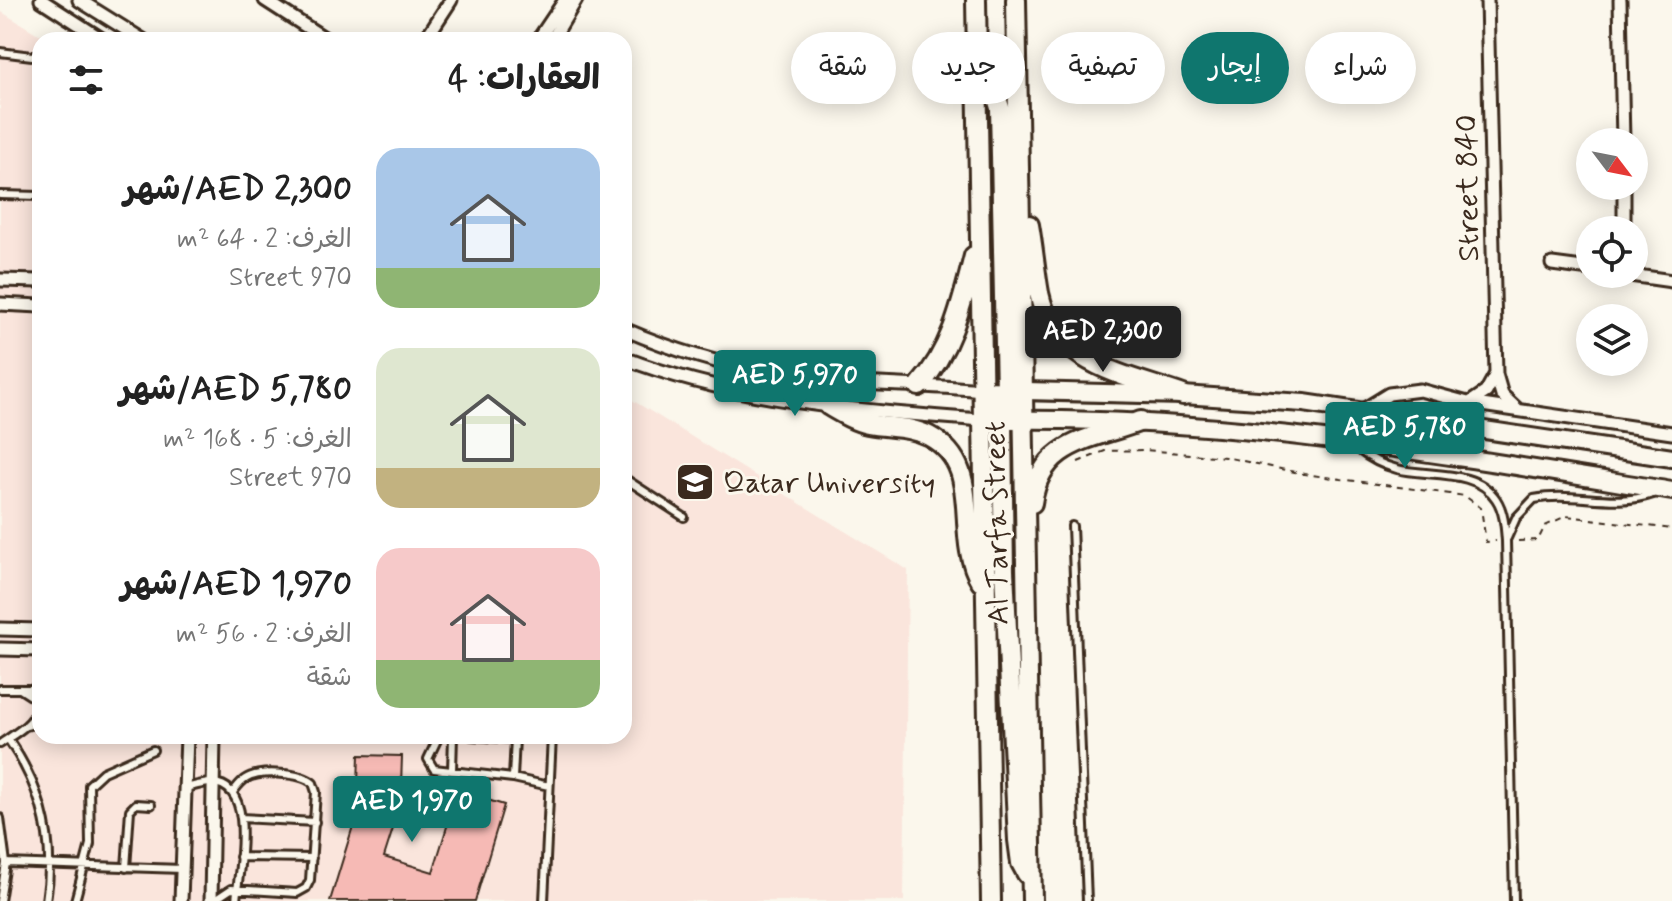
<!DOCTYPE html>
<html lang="ar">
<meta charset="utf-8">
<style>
:root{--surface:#fff;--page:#f6f6f6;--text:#222;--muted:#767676;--accent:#0f766e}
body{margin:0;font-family:Mynerve,"Playpen Sans Arabic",sans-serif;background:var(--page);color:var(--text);direction:rtl;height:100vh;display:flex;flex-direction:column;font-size:30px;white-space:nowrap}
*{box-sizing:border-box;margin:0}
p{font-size:26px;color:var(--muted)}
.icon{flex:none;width:44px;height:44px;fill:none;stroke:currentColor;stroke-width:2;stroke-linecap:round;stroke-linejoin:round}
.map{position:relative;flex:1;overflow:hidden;direction:ltr}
.panel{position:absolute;left:32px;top:32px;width:600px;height:712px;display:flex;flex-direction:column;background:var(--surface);border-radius:24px;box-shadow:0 4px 20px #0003;direction:rtl}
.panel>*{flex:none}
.top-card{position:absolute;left:656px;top:32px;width:760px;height:72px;direction:rtl;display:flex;gap:16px}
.needle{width:52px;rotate:122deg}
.controls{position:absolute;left:1576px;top:128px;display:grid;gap:16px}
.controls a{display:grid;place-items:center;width:72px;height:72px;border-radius:50%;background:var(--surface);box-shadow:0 4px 20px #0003;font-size:40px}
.price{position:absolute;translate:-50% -68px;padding:0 18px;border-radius:8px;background:var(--accent);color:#fff;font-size:26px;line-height:52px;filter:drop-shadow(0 2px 4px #0008)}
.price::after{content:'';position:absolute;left:50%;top:48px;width:24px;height:18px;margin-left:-12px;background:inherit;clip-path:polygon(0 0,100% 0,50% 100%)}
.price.active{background:#222;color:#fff}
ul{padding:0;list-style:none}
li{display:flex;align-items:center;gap:24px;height:200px;padding:0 32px}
li span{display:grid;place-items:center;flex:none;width:224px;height:160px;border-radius:24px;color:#555}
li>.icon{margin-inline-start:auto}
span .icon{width:96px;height:96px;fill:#fffc;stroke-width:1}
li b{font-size:34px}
h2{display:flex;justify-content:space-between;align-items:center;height:96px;padding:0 32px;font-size:34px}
.pill{padding:0 28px;border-radius:36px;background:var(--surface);box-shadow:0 4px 20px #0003;font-size:28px;line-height:72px}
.pill.active{background:var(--accent);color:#fff}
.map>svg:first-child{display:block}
.built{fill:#fae5dc}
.building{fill:#f6bab5;stroke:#3b2a1e;stroke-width:2}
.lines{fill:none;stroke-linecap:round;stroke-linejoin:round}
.service-casing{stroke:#3b2a1e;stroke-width:12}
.minor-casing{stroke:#3b2a1e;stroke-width:17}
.secondary-casing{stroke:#3b2a1e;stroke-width:22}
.primary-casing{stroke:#3b2a1e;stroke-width:24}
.path{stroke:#3b2a1e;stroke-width:2;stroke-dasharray:6 6;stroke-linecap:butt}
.service{stroke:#fbf7ec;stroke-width:6}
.minor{stroke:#fbf7ec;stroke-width:11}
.secondary{stroke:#fbf7ec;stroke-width:16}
.primary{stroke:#fbf7ec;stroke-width:18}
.labels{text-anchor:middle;stroke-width:6;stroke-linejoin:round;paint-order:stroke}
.street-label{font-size:30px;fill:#3b2a1e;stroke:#fbf7ec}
.poi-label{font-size:30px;fill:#3b2a1e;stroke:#fbf7ec;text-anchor:start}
</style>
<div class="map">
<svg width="1672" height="901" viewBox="0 0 1672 901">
<rect width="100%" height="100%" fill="#fbf7ec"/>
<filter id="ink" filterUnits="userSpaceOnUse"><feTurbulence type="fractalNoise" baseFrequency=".0125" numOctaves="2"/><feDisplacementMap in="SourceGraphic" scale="16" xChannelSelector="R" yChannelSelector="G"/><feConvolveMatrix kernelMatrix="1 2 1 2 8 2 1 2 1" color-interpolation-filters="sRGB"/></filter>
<g filter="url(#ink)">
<path class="built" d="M0 11 48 40H40V736H624V395L908 570 904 901H0Z"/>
<path class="building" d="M359 755 402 756 400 816H397L384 857 433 872 458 791 504 805 475 901H330L357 813Z"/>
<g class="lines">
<defs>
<path id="service" d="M0 52 40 57
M0 195 40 196
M1358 449C1369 458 1382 465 1397 469 1427 477 1476 468 1496 499 1504 511 1505 527 1506 541L1514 901
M624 478 684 517
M1072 526 1087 901
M1507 538 1516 518 1534 499C1574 491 1613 508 1653 494
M0 689H40
M26 726 40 722
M439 736 428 759 434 769 513 778 549 786
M472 736 515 739
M8 739C42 788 56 842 46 901
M0 744C15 733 41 721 37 700L20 689
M452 770 453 736
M513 778 515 738
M186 788C194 786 203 783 211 783 258 783 238 872 236 901
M0 818 6 863 0 901
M241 818 315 822
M240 857 312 858
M6 863 182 869
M126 868 130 810 136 804 151 805
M75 901 90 844 89 785 103 772 153 750
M213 901 231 889 297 893 306 888 310 880 316 792 313 783C301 773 262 770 247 778 241 781 237 787 233 792
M544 901 552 736"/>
<path id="minor" d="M41 0 103 40
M79 0 143 40
M265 0 327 40
M1487 0 1496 374 1502 395 1518 410
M1620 0 1623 142
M425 40 451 0
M538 40 565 0
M552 40 576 0
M1624 186V230
M1552 264 1590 269
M1623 274 1672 281
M0 280 40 281
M0 304 40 306
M624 329C689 357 757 375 827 381 879 385 931 385 982 390
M624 358C737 402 863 411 983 420
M1471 402 1486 392 1496 374
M1363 410 1389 394 1420 390 1468 403 1672 433
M0 629 40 630
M0 649 40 650
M181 901 187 736
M211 901 214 736"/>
<path id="secondary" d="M982 390 1183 395 1304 403 1672 458
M1010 420C1233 417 1453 456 1672 491"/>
<path id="primary" d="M976 0 991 901
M1016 0 1032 901
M977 64 994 88 1000 108 1006 391 1013 409 1023 420
M1029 225C1033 247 1035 271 1039 293 1054 365 1124 374 1183 395
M919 386C952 349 962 303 974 256
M982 390 995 403 1002 420 1004 571 1018 840 1021 863 1027 874
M829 406C841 413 854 421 868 424 889 428 910 426 929 436 987 467 952 535 981 582
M1032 503C1041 440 1092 440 1141 421"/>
</defs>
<use href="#service" class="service-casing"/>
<use href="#minor" class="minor-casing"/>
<use href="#secondary" class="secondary-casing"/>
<use href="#primary" class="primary-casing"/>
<path class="path" d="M1078 462 1105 451 1145 450 1225 457 1304 474 1465 496 1481 508 1486 542 1496 541
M1518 541 1538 540 1545 526 1566 516 1672 529"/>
<use href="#service" class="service"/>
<use href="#minor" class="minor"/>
<use href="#secondary" class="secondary"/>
<use href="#primary" class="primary"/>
</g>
</g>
<defs>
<symbol id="university-square" viewBox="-11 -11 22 22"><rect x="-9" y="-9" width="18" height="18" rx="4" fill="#3b2a1e" stroke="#fbf7ec"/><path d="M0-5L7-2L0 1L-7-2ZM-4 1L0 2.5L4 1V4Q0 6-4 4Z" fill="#fff"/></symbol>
</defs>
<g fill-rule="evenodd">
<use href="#university-square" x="673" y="460" width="44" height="44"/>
</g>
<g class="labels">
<g class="street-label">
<text transform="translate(1467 188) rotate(-91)" y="10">Street 840</text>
<text transform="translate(996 523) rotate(-91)" y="10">Al Tarfa Street</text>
</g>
<g class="poi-label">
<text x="723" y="492">Qatar University</text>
</g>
</g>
</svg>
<div class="controls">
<a><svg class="needle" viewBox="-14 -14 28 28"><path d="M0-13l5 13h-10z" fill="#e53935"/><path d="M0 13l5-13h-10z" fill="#767676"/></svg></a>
<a><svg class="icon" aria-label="locate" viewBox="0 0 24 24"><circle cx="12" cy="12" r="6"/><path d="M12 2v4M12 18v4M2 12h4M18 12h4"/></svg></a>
<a><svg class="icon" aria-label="layers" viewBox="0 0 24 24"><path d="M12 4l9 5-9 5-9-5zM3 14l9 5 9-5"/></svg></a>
</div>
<b class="price active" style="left:1103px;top:374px">AED 2,300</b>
<b class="price" style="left:795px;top:418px">AED 5,970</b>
<b class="price" style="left:1405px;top:470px">AED 5,780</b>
<b class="price" style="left:412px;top:844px">AED 1,970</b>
<div class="top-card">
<a class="pill">شراء</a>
<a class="pill active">إيجار</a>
<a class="pill">تصفية</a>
<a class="pill">جديد</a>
<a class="pill">شقة</a>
</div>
<section class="panel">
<h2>العقارات: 4<svg class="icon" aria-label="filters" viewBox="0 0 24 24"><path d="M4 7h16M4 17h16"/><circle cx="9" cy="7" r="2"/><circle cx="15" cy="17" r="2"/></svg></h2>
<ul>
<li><span style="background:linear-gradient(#a9c7e8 75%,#8fb573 0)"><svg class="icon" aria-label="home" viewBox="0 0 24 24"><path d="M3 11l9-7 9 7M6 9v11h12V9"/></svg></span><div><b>AED 2,300/شهر</b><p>الغرف: 2 · 64 m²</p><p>Street 970</p></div></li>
<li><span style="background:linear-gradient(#dfe7d0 75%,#c2b280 0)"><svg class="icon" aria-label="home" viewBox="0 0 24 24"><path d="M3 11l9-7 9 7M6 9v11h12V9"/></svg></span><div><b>AED 5,780/شهر</b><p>الغرف: 5 · 168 m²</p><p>Street 970</p></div></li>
<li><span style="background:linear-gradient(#f6c9c9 70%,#8fb573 0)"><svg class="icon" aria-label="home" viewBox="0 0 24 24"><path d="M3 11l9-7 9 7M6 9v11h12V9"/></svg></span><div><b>AED 1,970/شهر</b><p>الغرف: 2 · 56 m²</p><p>شقة</p></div></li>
</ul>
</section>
</div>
